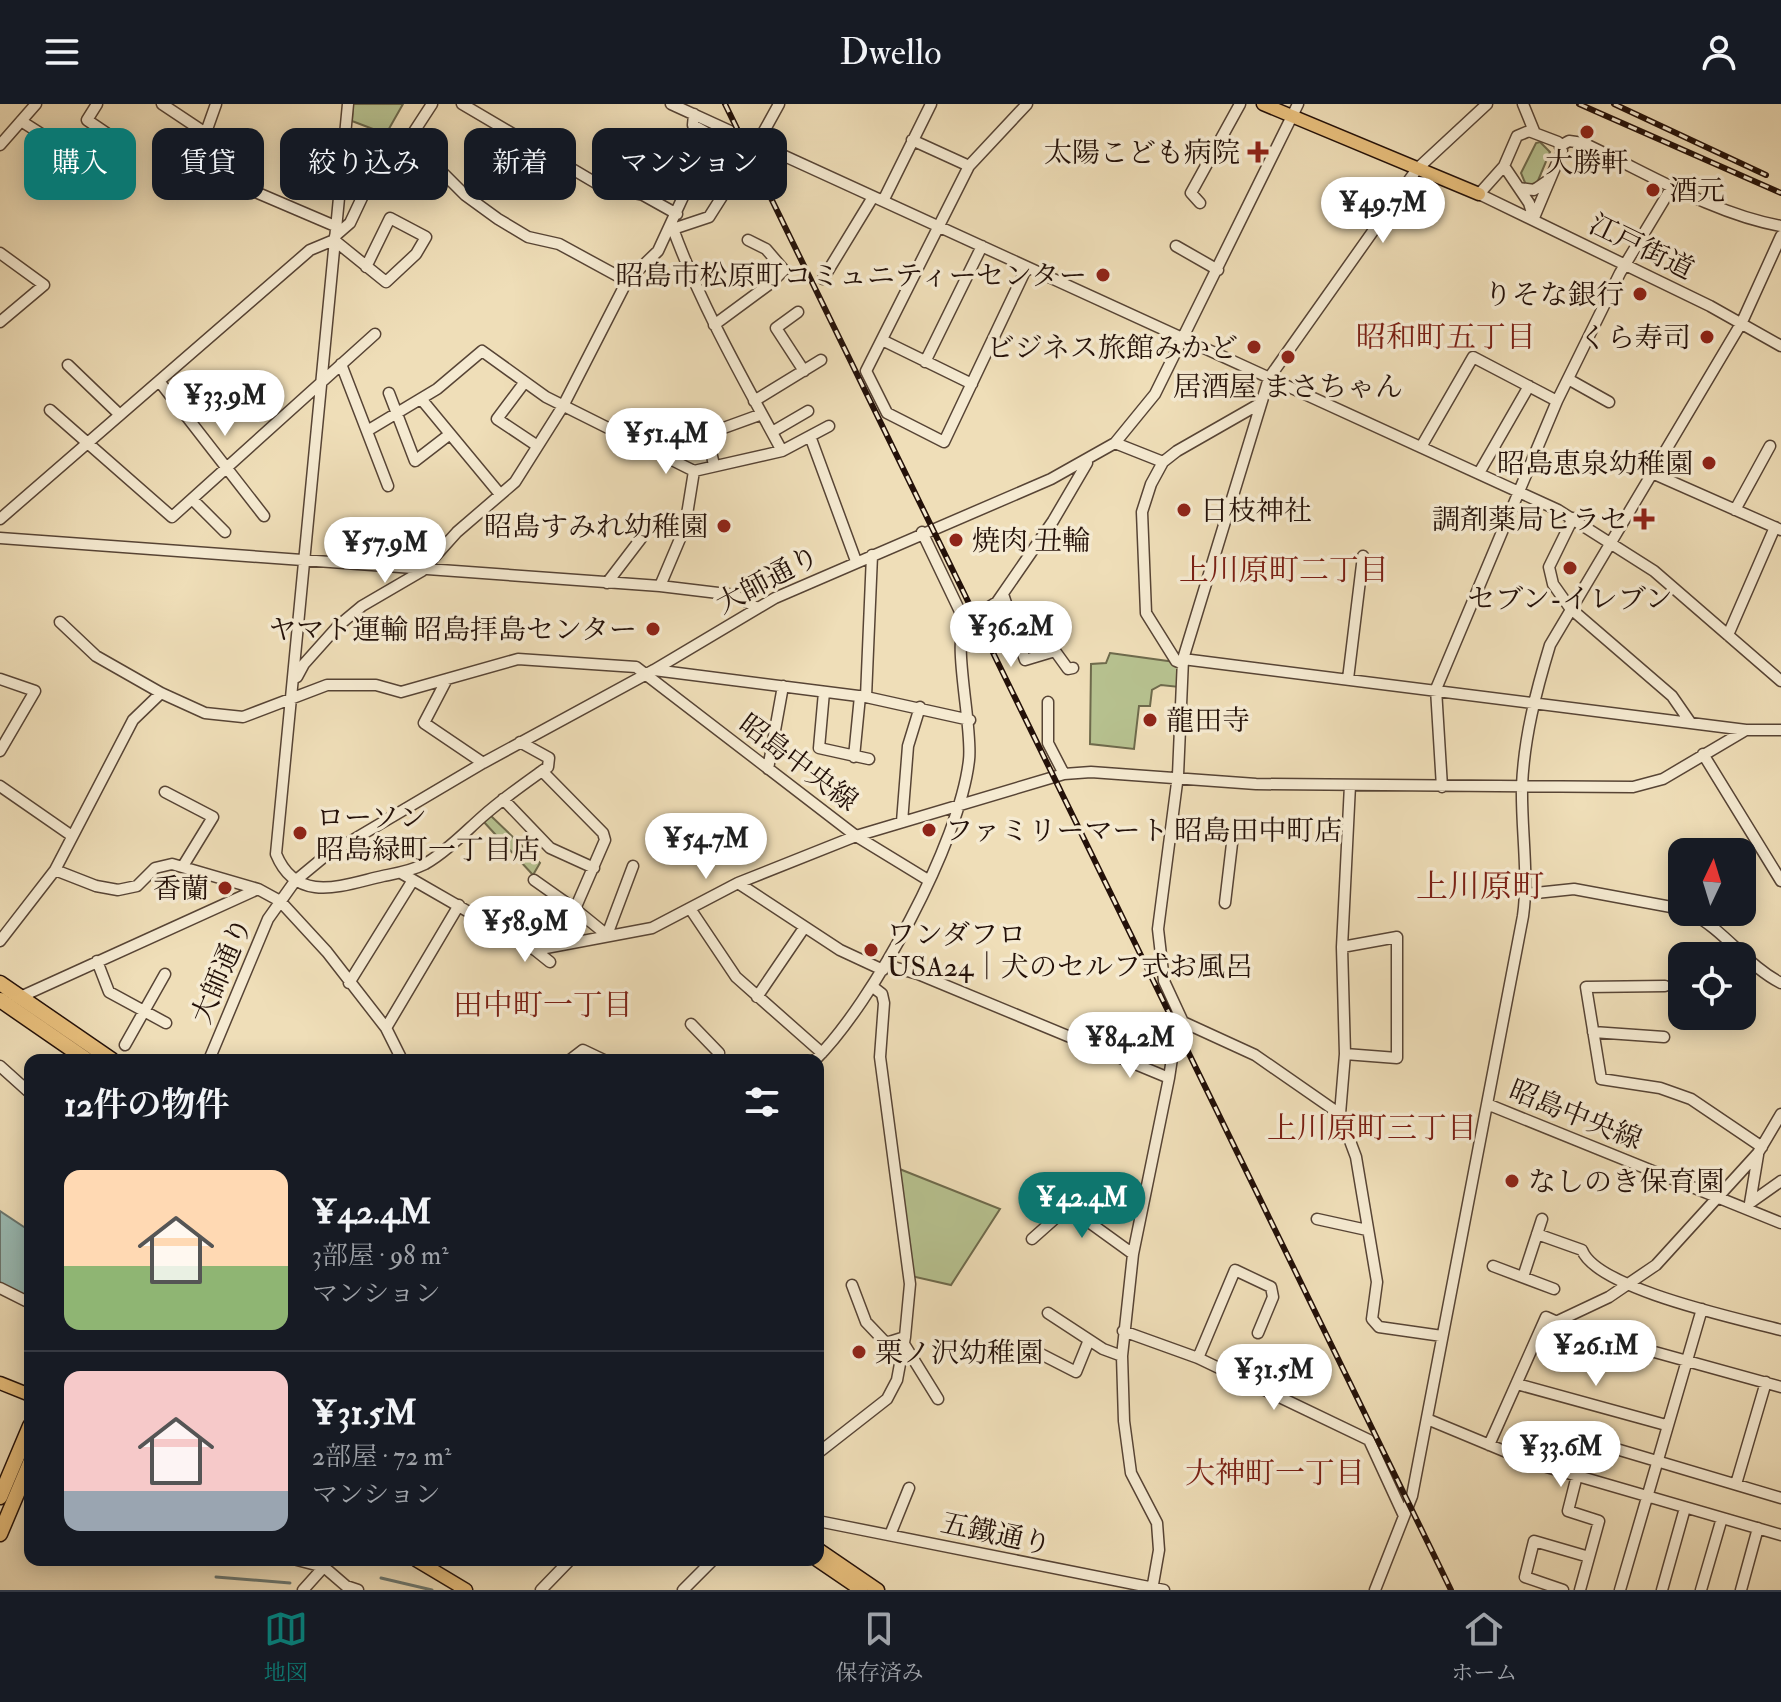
<!DOCTYPE html>
<html lang="ja">
<meta charset="utf-8">
<style>
:root{--surface:#171b24;--page:#242831;--text:#f1f3f6;--muted:#9ea1a6;--line:#363941;--accent:#0f766e}
body{margin:0;font-family:"IM FELL Double Pica","Noto Serif JP",serif;background:var(--page);color:var(--text);height:100vh;display:flex;flex-direction:column;font-size:30px;white-space:nowrap}
*{box-sizing:border-box;margin:0}
p{font-size:26px;color:var(--muted)}
.icon{flex:none;width:44px;height:44px;fill:none;stroke:currentColor;stroke-width:2;stroke-linecap:round;stroke-linejoin:round}
.map{position:relative;flex:1;overflow:hidden}
.drawer{position:absolute;left:24px;top:950px;width:800px;height:512px;display:flex;flex-direction:column;background:var(--surface);border-radius:16px;box-shadow:0 4px 20px #0003}
.drawer>*{flex:none}
.hud{position:absolute;left:24px;top:24px;width:800px;height:72px;display:flex;gap:16px}
.needle{width:52px;rotate:4deg}
.tools{position:absolute;left:1668px;top:734px;display:grid;gap:16px}
.tools a{display:grid;place-items:center;width:88px;height:88px;border-radius:16px;background:var(--surface);box-shadow:0 4px 20px #0003;font-size:40px}
.price{position:absolute;translate:-50% -68px;padding:0 18px;border-radius:28px;background:#fff;color:#222;font-size:26px;line-height:52px;filter:drop-shadow(0 2px 4px #0008)}
.price::after{content:'';position:absolute;left:50%;top:48px;width:24px;height:18px;margin-left:-12px;background:inherit;clip-path:polygon(0 0,100% 0,50% 100%)}
.price.current{background:var(--accent);color:#fff}
ul{padding:0;list-style:none}
li{display:flex;align-items:center;gap:24px;height:200px;padding:0 40px}
li+li{border-top:2px solid var(--line)}
li span{display:grid;place-items:center;flex:none;width:224px;height:160px;border-radius:16px;color:#555}
li>.icon{margin-inline-start:auto}
span .icon{width:96px;height:96px;fill:#fffc;stroke-width:1}
li b{font-size:34px}
h2{display:flex;justify-content:space-between;align-items:center;height:96px;padding:0 40px;font-size:34px}
.pill{padding:0 28px;border-radius:16px;background:var(--surface);box-shadow:0 4px 20px #0003;font-size:28px;line-height:72px}
.pill.current{background:var(--accent);color:#fff}
header{display:flex;justify-content:space-between;align-items:center;height:104px;padding:0 40px;background:var(--surface);font-size:36px;font-weight:600}
.menu{display:flex;justify-content:space-around;align-items:center;height:112px;border-top:2px solid var(--line);background:var(--surface);font-size:22px;color:var(--muted)}
.menu a{display:grid;justify-items:center;gap:4px}
.menu .current{color:var(--accent)}
.map>svg:first-child{display:block}
.green{fill:#b7c290;stroke:#6e6a4c;stroke-width:2}
.water{fill:#9abbb4;stroke:#6b7770;stroke-width:2}
.lines{fill:none;stroke-linecap:round;stroke-linejoin:round}
.stream{stroke:#6b7770;stroke-width:3}
.minor-casing{stroke:#574435;stroke-width:13}
.major-casing{stroke:#241109;stroke-width:15}
.highway-casing{stroke:#241109;stroke-width:17}
.minor{stroke:#f5ead1;stroke-width:10}
.major{stroke:#e8bf7c;stroke-width:12}
.highway{stroke:#e8bf7c;stroke-width:14}
.rail-casing{stroke:#241109;stroke-width:6}
.rail{stroke:#f5ead1;stroke-width:3;stroke-dasharray:9;stroke-linecap:butt}
.poi-dot{fill:#8f2418;stroke:#f5ead1;stroke-width:3}
.labels{text-anchor:middle;stroke-width:7;stroke-linejoin:round;paint-order:stroke}
.poi-label{font-size:28px;fill:#241109;stroke:#f5ead1;text-anchor:end}
.street-label{font-size:28px;fill:#241109;stroke:#f5ead1}
.neighbourhood-label{font-size:30px;fill:#7a1f14;stroke:#f5ead1}
.quarter-label{font-size:32px;fill:#7a1f14;stroke:#f5ead1}
</style>
<header><svg class="icon" aria-label="menu" viewBox="0 0 24 24"><path d="M4 6h16M4 12h16M4 18h16"/></svg>Dwello<svg class="icon" aria-label="person" viewBox="0 0 24 24"><circle cx="12" cy="8" r="4"/><path d="M4 21q1-7 8-7t8 7"/></svg></header>
<div class="map">
<svg width="1781" height="1486" viewBox="0 0 1781 1486">
<rect width="100%" height="100%" fill="#efdeb8"/>
<filter id="stains"><feTurbulence type="fractalNoise" baseFrequency=".0025" numOctaves="4"/><feColorMatrix values="0 0 0 0 .2 0 0 0 0 .09 0 0 0 0 .02 0 0 0 .5 -.17"/></filter>
<radialGradient id="worn" r=".72"><stop offset=".6" stop-color="#630" stop-opacity="0"/><stop offset="1" stop-color="#630" stop-opacity=".3"/></radialGradient>
<path class="green" d="M353 0H403L386 30 352 17Z
M1540 38 1550 48 1537 79 1526 81 1521 69 1536 39Z
M1110 549 1175 558 1181 564 1179 583 1161 581 1152 586 1150 602H1139L1134 645 1090 640 1091 560 1106 559Z
M490 711 540 759 533 771 483 717Z
M897 1064 1000 1105 951 1181 911 1172Z"/>
<path class="water" d="M0 1107 30 1127V1194L0 1180Z"/>
<g class="lines">
<path class="stream" d="M216 1473 290 1479
M381 1474 432 1486"/>
<defs>
<path id="minor" d="M162 0 204 28
M348 0 276 750C297 801 343 781 383 772 398 769 411 767 425 760 446 748 464 729 482 713 501 696 521 682 542 667
M462 0 601 82 643 91 677 110
M671 0 1558 406 1654 467 1781 577
M1027 0 969 62 866 267 887 309 944 338 1027 163
M1523 0 1534 27
M21 17 93 63 115 35 87 16 97 0
M410 36 465 91 498 115 528 133 559 140 627 177
M912 36 969 62
M0 41 36 0
M1560 42 1569 37 1583 39C1646 68 1713 110 1781 122
M778 49 779 37 763 29 779 0
M195 59 225 75 335 122
M1504 62 1529 99 1533 112
M176 83 195 59 216 0
M1519 84 1534 86 1550 75
M883 97 931 0
M1200 99 1191 89 1240 0
M1533 116 1562 47 1558 38 1529 27 1517 32 1504 62 1479 90 1710 202 1781 242
M672 122C700 200 742 273 782 347
M673 125 709 113 742 61
M335 132 350 119 367 83 406 40 432 0
M334 136 386 178 416 150 426 133 390 114 366 163
M1176 142 1218 166
M0 149 44 181 0 218
M823 175 873 93
M798 208 776 224 804 267
M714 221 771 179 784 166 766 145 748 136
M882 236 972 280
M925 258 982 142
M341 260 388 382
M68 261 120 311
M1568 275 1609 298
M159 277 264 412
M524 279 497 315 536 341
M389 289 415 357 450 330
M422 296 499 389
M754 297 821 256
M50 306 172 413 375 230
M367 327 437 285 482 247 546 293 694 367 782 347 829 322
M772 328 808 307
M810 332 856 457
M1115 339 1163 358
M1421 343 1473 253 1557 297
M714 361 707 330 762 310
M1479 369 1529 282
M1652 369 1781 426
M192 395 225 428
M1735 406 1770 342
M1573 414 1549 463 1553 480 1570 504 1672 592 1690 618
M0 415 310 146 334 136
M0 434 660 482 735 491 757 504
M607 479 649 424
M660 482 685 423 694 367
M1003 490 1025 556 1055 547 1068 565 1073 564
M986 505 997 498 1053 417 1087 359
M60 518 96 552 161 589 205 609 243 613 327 581H376L401 588 518 555 636 563 856 732 928 776
M1728 531 1775 423
M1183 555 1746 626H1781
M1183 560 1176 557 1146 509 1142 408 1151 380 1163 358 1177 347 1261 299
M654 566 866 593 970 616
M297 573 304 560 338 522 362 502 422 467 457 428 515 378 563 302 627 177 658 147 707 41 709 30 693 21 694 10
M0 575 35 587 0 647
M447 575 424 619 483 659
M1348 575 1363 452
M824 588 819 644 869 655
M866 593 872 451
M1048 598V639L1064 670
M520 638 549 654 548 663 542 667 603 729 605 736 575 805 607 831
M1703 650 1781 777
M854 653 860 592
M768 665 783 582
M1350 681 1342 843 1345 950 1340 1010 1356 1053 1377 1178 1372 1215 1379 1223 1442 1232
M0 682 72 732
M1442 683 1436 585 1557 297 1620 169 1673 81
M165 688 213 713 183 762
M503 695 550 744 594 764
M902 718 908 642 920 603
M55 766 96 782 118 786 137 782 155 764 172 760 258 785
M401 769 535 846 652 824 738 779 856 732 1064 670 1091 668 1256 680 1633 683 1663 675 1746 626
M534 776 575 805
M738 779 840 846 883 866
M1526 790 1574 785 1682 805
M1225 799 1233 731
M691 806 736 873 822 949
M1689 808C1725 826 1746 861 1781 879
M607 831 633 762
M0 837 55 766 133 616 161 589
M1342 843 1397 833V954L1345 950
M535 846 550 858
M97 857 109 888 166 919
M886 861 918 870 1169 974 1133 1150 1122 1252 1124 1317 1131 1369 1157 1419 1159 1446 1152 1486
M349 879 413 776
M1665 882 1586 883 1601 975 1660 984 1691 995 1762 1043
M757 893 804 824
M18 894 258 785 280 797 327 848 386 924 402 956
M1162 915 1174 941 1169 974
M691 920 719 949 713 956
M386 924 459 801
M1593 928 1664 933
M125 941 165 870
M209 956 268 815 295 777 324 753 483 659 654 566 775 494 1051 375 1115 339 1155 290 1298 0
M570 956 583 946 604 956
M815 956C873 899 960 738 969 656 973 624 952 539 965 518L922 428
M0 962 30 989
M1487 1000 1781 1119
M1340 1010 1255 951 1183 918 1164 877 1158 825 1178 671 1183 555 1269 274 1417 65 1487 0
M1750 1099 1758 1051
M1750 1099 1781 1077
M1317 1115 1367 1126
M1537 1130 1582 1146C1597 1185 1740 1215 1781 1226
M1032 1135 1068 1103 1133 1150
M1493 1162 1554 1185
M1523 1173 1542 1115
M852 1181 866 1218 886 1239 905 1233
M0 1184 30 1199
M1048 1209 1103 1245 1122 1252
M1556 1218 1609 1193 1656 1161 1758 1049 1781 1010
M1123 1227 1198 1254 1369 1336 1404 1412
M904 1240 938 1295
M1031 1245 1076 1268 1089 1236
M1198 1254 1235 1166 1271 1183 1273 1193 1258 1229
M1517 1280 1666 1321
M1427 1315 1533 1359 1781 1431
M1489 1341 1546 1213 1575 1226 1781 1283
M818 1349 887 1295 897 1276 905 1233 910 1180 880 953 884 899 882 890 873 883
M1736 1380 1766 1278
M818 1417 1164 1486
M890 1431 909 1384
M297 1456 324 1463 346 1482 358 1486
M303 1486 330 1456
M541 1486 570 1456
M683 1486 713 1456
M1375 1486 1412 1392 1523 812C1529 769 1521 725 1522 682 1524 634 1536 587 1550 541L1742 218 1781 132
M1563 1486 1525 1473 1534 1437 1589 1453
M1580 1486 1599 1417 1568 1407 1586 1336 1781 1394
M1620 1486 1702 1205
M1662 1486 1685 1404
M1701 1486 1722 1414
M1741 1486 1758 1424"/>
<path id="major" d="M1263 0 1479 90
M0 1279 30 1291
M818 1445 878 1486
M416 1456 466 1486
M817 1456 861 1486"/>
<path id="highway" d="M0 879 112 956
M0 896 87 956
M0 1393 30 1322
M0 1430 30 1359"/>
</defs>
<use href="#minor" class="minor-casing"/>
<use href="#major" class="major-casing"/>
<use href="#highway" class="highway-casing"/>
<use href="#minor" class="minor"/>
<use href="#major" class="major"/>
<use href="#highway" class="highway"/>
<defs>
<path id="rail" d="M725 0 1451 1486
M1579 0 1781 89
M1614 0 1766 71"/>
</defs>
<use href="#rail" class="rail-casing"/>
<use href="#rail" class="rail"/>
</g>
<g class="poi-dot">
<circle cx="1587" cy="28" r="8"/>
<path d="M1254 36h8v8h8v8h-8v8h-8v-8h-8v-8h8z"/>
<circle cx="1653" cy="86" r="8"/>
<circle cx="1103" cy="171" r="8"/>
<circle cx="1640" cy="190" r="8"/>
<circle cx="1707" cy="233" r="8"/>
<circle cx="1254" cy="243" r="8"/>
<circle cx="1288" cy="253" r="8"/>
<circle cx="1709" cy="359" r="8"/>
<circle cx="1184" cy="406" r="8"/>
<path d="M1640 403h8v8h8v8h-8v8h-8v-8h-8v-8h8z"/>
<circle cx="724" cy="422" r="8"/>
<circle cx="956" cy="436" r="8"/>
<circle cx="1570" cy="464" r="8"/>
<circle cx="653" cy="525" r="8"/>
<circle cx="1150" cy="616" r="8"/>
<circle cx="929" cy="726" r="8"/>
<circle cx="300" cy="729" r="8"/>
<circle cx="225" cy="784" r="8"/>
<circle cx="871" cy="846" r="8"/>
<circle cx="1512" cy="1077" r="8"/>
<circle cx="859" cy="1248" r="8"/>
</g>
<g class="labels">
<g class="poi-label">
<text x="1240" y="58">太陽こども病院</text>
<text x="1587" y="68" text-anchor="middle">大勝軒</text>
<text x="1669" y="96" text-anchor="start">酒元</text>
<text x="1087" y="181">昭島市松原町コミュニティーセンター</text>
<text x="1624" y="200">りそな銀行</text>
<text x="1691" y="243">くら寿司</text>
<text x="1238" y="253">ビジネス旅館みかど</text>
<text x="1288" y="292" text-anchor="middle">居酒屋 まさちゃん</text>
<text x="1693" y="369">昭島恵泉幼稚園</text>
<text x="1200" y="416" text-anchor="start">日枝神社</text>
<text x="1628" y="425">調剤薬局ヒラセ</text>
<text x="708" y="432">昭島すみれ幼稚園</text>
<text x="972" y="446" text-anchor="start">焼肉 丑輪</text>
<text x="1570" y="504" text-anchor="middle">セブン-イレブン</text>
<text x="637" y="535">ヤマト運輸 昭島拝島センター</text>
<text x="1166" y="626" text-anchor="start">龍田寺</text>
<text x="316" y="723" text-anchor="start">ローソン<tspan x="316" dy="32">昭島緑町一丁目店</tspan></text>
<text x="945" y="736" text-anchor="start">ファミリーマート 昭島田中町店</text>
<text x="209" y="794">香蘭</text>
<text x="887" y="840" text-anchor="start">ワンダフロ<tspan x="887" dy="32">USA24｜犬のセルフ式お風呂</tspan></text>
<text x="1528" y="1087" text-anchor="start">なしのき保育園</text>
<text x="875" y="1258" text-anchor="start">栗ノ沢幼稚園</text>
</g>
<g class="street-label">
<text transform="translate(1642 142) rotate(26)" y="10">江戸街道</text>
<text transform="translate(767 475) rotate(-28)" y="10">大師通り</text>
<text transform="translate(799 658) rotate(37)" y="10">昭島中央線</text>
<text transform="translate(221 866) rotate(-67)" y="10">大師通り</text>
<text transform="translate(1576 1010) rotate(22)" y="10">昭島中央線</text>
<text transform="translate(996 1429) rotate(12)" y="10">五鐵通り</text>
</g>
<g class="neighbourhood-label">
<text x="1446" y="243">昭和町五丁目</text>
<text x="1284" y="476">上川原町二丁目</text>
<text x="543" y="911">田中町一丁目</text>
<text x="1372" y="1034">上川原町三丁目</text>
<text x="1275" y="1379">大神町一丁目</text>
</g>
<g class="quarter-label">
<text x="1480" y="793">上川原町</text>
</g>
</g>
<rect width="100%" height="100%" filter="url(#stains)"/>
<rect width="100%" height="100%" fill="url(#worn)"/>
</svg>
<div class="tools">
<a><svg class="needle" viewBox="-14 -14 28 28"><path d="M0-13l5 13h-10z" fill="#e53935"/><path d="M0 13l5-13h-10z" fill="#9ea1a6"/></svg></a>
<a><svg class="icon" aria-label="locate" viewBox="0 0 24 24"><circle cx="12" cy="12" r="6"/><path d="M12 2v4M12 18v4M2 12h4M18 12h4"/></svg></a>
</div>
<b class="price" style="left:1383px;top:141px">¥49.7M</b>
<b class="price" style="left:225px;top:334px">¥33.9M</b>
<b class="price" style="left:666px;top:372px">¥51.4M</b>
<b class="price" style="left:385px;top:481px">¥57.9M</b>
<b class="price" style="left:1011px;top:565px">¥36.2M</b>
<b class="price" style="left:706px;top:777px">¥54.7M</b>
<b class="price" style="left:525px;top:860px">¥58.9M</b>
<b class="price" style="left:1130px;top:976px">¥84.2M</b>
<b class="price current" style="left:1082px;top:1136px">¥42.4M</b>
<b class="price" style="left:1596px;top:1284px">¥26.1M</b>
<b class="price" style="left:1274px;top:1308px">¥31.5M</b>
<b class="price" style="left:1561px;top:1385px">¥33.6M</b>
<div class="hud">
<a class="pill current">購入</a>
<a class="pill">賃貸</a>
<a class="pill">絞り込み</a>
<a class="pill">新着</a>
<a class="pill">マンション</a>
</div>
<section class="drawer">
<h2>12件の物件<svg class="icon" aria-label="filters" viewBox="0 0 24 24"><path d="M4 7h16M4 17h16"/><circle cx="9" cy="7" r="2"/><circle cx="15" cy="17" r="2"/></svg></h2>
<ul>
<li><span style="background:linear-gradient(#ffd9b3 60%,#8fb573 0)"><svg class="icon" aria-label="home" viewBox="0 0 24 24"><path d="M3 11l9-7 9 7M6 9v11h12V9"/></svg></span><div><b>¥42.4M</b><p>3部屋 · 98 m²</p><p>マンション</p></div></li>
<li><span style="background:linear-gradient(#f6c9c9 75%,#9aa5b1 0)"><svg class="icon" aria-label="home" viewBox="0 0 24 24"><path d="M3 11l9-7 9 7M6 9v11h12V9"/></svg></span><div><b>¥31.5M</b><p>2部屋 · 72 m²</p><p>マンション</p></div></li>
</ul>
</section>
</div>
<nav class="menu">
<a class="current"><svg class="icon" aria-label="map" viewBox="0 0 24 24"><path d="M3 6l6-2 6 2 6-2v14l-6 2-6-2-6 2zM9 4v14M15 6v14"/></svg>地図</a>
<a><svg class="icon" aria-label="saved" viewBox="0 0 24 24"><path d="M7 4h10v16l-5-4-5 4z"/></svg>保存済み</a>
<a><svg class="icon" aria-label="home" viewBox="0 0 24 24"><path d="M3 11l9-7 9 7M6 9v11h12V9"/></svg>ホーム</a>
</nav>
